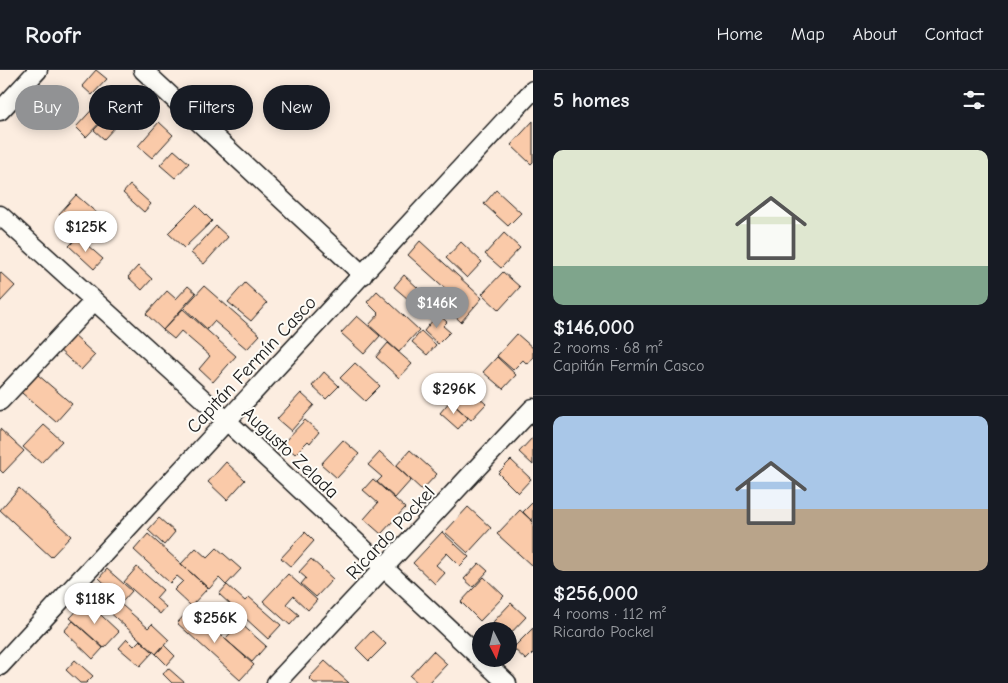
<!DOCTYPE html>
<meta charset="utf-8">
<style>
:root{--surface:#171b24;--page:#242831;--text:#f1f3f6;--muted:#9ea1a6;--line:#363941;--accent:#919294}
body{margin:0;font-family:"Comic Neue",sans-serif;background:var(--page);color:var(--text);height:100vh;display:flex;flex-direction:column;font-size:19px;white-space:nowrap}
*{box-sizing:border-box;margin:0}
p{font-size:16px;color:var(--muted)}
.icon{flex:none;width:28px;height:28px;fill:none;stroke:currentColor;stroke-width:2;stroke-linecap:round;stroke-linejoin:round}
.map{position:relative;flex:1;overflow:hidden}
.sheet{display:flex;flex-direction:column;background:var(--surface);width:475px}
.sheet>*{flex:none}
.top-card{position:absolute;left:15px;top:15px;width:442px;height:45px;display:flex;gap:10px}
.needle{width:32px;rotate:174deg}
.fabs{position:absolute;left:472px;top:552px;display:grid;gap:10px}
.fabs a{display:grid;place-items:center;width:45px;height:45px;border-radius:50%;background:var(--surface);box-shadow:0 2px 12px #0003;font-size:25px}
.price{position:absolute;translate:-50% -42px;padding:0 11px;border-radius:18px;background:#fff;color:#222;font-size:16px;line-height:32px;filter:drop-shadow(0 1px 2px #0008)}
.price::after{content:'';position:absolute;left:50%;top:30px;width:15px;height:11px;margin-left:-8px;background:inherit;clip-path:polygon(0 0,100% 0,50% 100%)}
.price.current{background:var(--accent);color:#fff}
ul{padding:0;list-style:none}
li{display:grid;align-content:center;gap:10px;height:265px;padding:0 20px}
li+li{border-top:1px solid var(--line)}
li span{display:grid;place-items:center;height:155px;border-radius:10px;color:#555}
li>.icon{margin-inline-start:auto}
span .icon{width:90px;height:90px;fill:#fffc;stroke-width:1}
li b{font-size:21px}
h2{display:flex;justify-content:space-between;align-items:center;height:60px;padding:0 20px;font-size:21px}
.pill{padding:0 18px;border-radius:22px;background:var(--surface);box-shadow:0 2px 12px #0003;font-size:18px;line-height:45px}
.pill.current{background:var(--accent);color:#fff}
header{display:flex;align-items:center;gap:30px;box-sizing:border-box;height:70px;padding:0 25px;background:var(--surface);border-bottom:1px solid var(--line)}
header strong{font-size:24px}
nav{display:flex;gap:28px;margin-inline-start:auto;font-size:18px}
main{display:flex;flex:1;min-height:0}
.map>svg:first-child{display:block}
.building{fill:#facaa9;stroke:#1c1c1c}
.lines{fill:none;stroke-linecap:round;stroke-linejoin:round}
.street-casing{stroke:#1c1c1c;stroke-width:21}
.street{stroke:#fdfcf7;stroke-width:18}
.labels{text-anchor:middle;stroke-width:4;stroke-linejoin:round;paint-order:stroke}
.street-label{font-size:19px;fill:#1c1c1c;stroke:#fdfcf7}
</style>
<header>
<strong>Roofr</strong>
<nav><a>Home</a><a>Map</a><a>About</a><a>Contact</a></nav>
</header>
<main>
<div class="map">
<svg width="533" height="613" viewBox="0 0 533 613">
<rect width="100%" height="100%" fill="#fcede0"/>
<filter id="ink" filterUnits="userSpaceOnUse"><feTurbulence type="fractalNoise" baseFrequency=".02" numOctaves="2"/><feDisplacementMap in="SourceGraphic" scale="10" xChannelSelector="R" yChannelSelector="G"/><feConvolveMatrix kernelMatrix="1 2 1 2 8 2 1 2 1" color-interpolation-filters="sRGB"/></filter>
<g filter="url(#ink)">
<path class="building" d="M96 0 107 9 92 25 82 16Z
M99 32 110 42 86 67 76 57Z
M117 36 127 44 104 69 94 60Z
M533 51V92L531 94 511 75Z
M159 52 173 65 152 88 138 76Z
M174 80 189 93 175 108 160 95Z
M130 115 151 134 144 142 123 123Z
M496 120 521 143 508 156 484 134Z
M76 125 99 145 81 165 59 144Z
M196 135 212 151 184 178 168 163Z
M216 156 228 167 204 194 191 183Z
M504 163 520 178 501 198 485 184Z
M78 167 103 189 94 199 69 176Z
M420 171 482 228 461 252 446 238 456 228 408 185Z
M461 172 482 192 467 208 446 188Z
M138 196 152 209 142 220 128 207Z
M0 202 15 216 0 232Z
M503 202 520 217 499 240 482 224Z
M404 205 418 218 408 229 394 217Z
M245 213 267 233 251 251 228 232Z
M188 216 196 223 163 260 146 244 167 221 176 229Z
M204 216 260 265 247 279 214 251 207 259 184 238Z
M377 221 419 260 399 282 369 255 379 244 367 232Z
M183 239 236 286 213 312 199 299 210 286 181 261 174 269 163 260Z
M438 244 447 252 443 256 450 262 438 274 424 261Z
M357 246 380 266 364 284 341 263Z
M421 261 436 275 427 285 412 272Z
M71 263 95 285 81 300 57 278Z
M517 264 533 278V287L527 294 523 290 513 300 497 286Z
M388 273 412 294 399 308 376 287Z
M497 287 516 305 503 319 483 302Z
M355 293 380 316 365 331 340 308Z
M31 299 72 334 56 352 16 318Z
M324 302 339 316 326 329 312 316Z
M465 315 486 334 471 350 450 331Z
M301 323 314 335 291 361 277 349Z
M450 331 468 348 458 359 440 343Z
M305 350 319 362 310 373 308 371 295 384 283 373Z
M44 355 62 371 41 393 23 377Z
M0 359 24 381 3 403 0 400Z
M533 367V395L519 382Z
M343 370 359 384 337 408 321 394Z
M410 380 437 404 422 420 396 396Z
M380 382 411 410 395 428 377 412 382 407 368 395Z
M511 390 531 409 518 423 498 403Z
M226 392 245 410 227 430 208 412Z
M373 409 405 438 381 464 364 449 378 433 363 420Z
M19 418 71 466 51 487 0 440Z
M533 432V452L523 442Z
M468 437 491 458 468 483 445 462Z
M520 440 533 452V493L531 495 497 464Z
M159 448 175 462 164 475 148 460Z
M305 462 314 471 291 497 281 488Z
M442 462 469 487 460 496 447 483 436 495 445 503 435 514 413 493Z
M148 464 208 518 191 536 174 520 183 511 177 506 170 513 134 480Z
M196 478 207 488 217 478 241 499 226 515 219 508 209 519 181 494Z
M311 489 333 509 316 527 301 514 306 508 299 502Z
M479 493 488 501 473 517 464 509Z
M137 497 163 520 156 528 166 537 160 544 124 512Z
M107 499 132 521 123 531 99 508Z
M288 504 317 530 308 540 293 526 286 534 299 545 290 555 263 531Z
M484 507 504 526 480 551 461 532Z
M227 515 245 531 249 527 281 555 268 569 219 524Z
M115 529 148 558 152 554 169 570 156 584 106 539Z
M86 531 119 562 104 578 70 548Z
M511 533 526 547 509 565V561H503L493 552Z
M191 538 254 595 240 610 177 553Z
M73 551 103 578 93 589 64 561Z
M240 553 266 576 252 592 225 569Z
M533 558V583L526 590 513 578Z
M372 561 386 574 369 591 356 578Z
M127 569 134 576 140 570 153 582 140 596 119 578Z
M164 575 175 586 167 595 156 584Z
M433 581 447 594 429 613H418L410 606Z
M75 590 93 606 86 613H80L66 600Z
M325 591 349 613H314L309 608Z
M168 598 185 613H172L163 604Z"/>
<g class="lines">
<defs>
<path id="street" d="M143 0 363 205
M0 41 38 0
M0 145 227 351 507 613
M0 331 94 231
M0 596 533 20
M276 613 533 338"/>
</defs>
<use href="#street" class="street-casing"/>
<use href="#street" class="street"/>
</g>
</g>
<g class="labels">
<g class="street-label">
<text transform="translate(251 294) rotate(-47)" y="7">Capitán Fermín Casco</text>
<text transform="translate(291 382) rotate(43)" y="7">Augusto Zelada</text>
<text transform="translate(390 462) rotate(-47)" y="7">Ricardo Pockel</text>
</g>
</g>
</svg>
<div class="fabs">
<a><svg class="needle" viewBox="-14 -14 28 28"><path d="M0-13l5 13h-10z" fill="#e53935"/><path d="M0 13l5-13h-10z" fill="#9ea1a6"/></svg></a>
</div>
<b class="price" style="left:86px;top:183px">$125K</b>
<b class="price current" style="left:437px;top:259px">$146K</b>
<b class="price" style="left:454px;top:345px">$296K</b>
<b class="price" style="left:95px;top:555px">$118K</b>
<b class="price" style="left:215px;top:574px">$256K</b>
<div class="top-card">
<a class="pill current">Buy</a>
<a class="pill">Rent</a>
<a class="pill">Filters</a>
<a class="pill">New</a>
</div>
</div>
<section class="sheet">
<h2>5 homes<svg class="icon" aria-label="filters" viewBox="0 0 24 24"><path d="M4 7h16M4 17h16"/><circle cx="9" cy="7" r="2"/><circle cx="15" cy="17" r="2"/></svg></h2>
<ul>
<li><span style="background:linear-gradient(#dfe7d0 75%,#7fa58c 0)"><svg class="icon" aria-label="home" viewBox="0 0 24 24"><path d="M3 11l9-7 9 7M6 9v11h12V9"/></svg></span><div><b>$146,000</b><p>2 rooms · 68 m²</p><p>Capitán Fermín Casco</p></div></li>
<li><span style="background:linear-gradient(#a9c7e8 60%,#b9a48a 0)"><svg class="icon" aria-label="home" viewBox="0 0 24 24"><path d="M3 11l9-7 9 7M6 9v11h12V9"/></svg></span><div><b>$256,000</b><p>4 rooms · 112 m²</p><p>Ricardo Pockel</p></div></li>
</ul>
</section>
</main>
